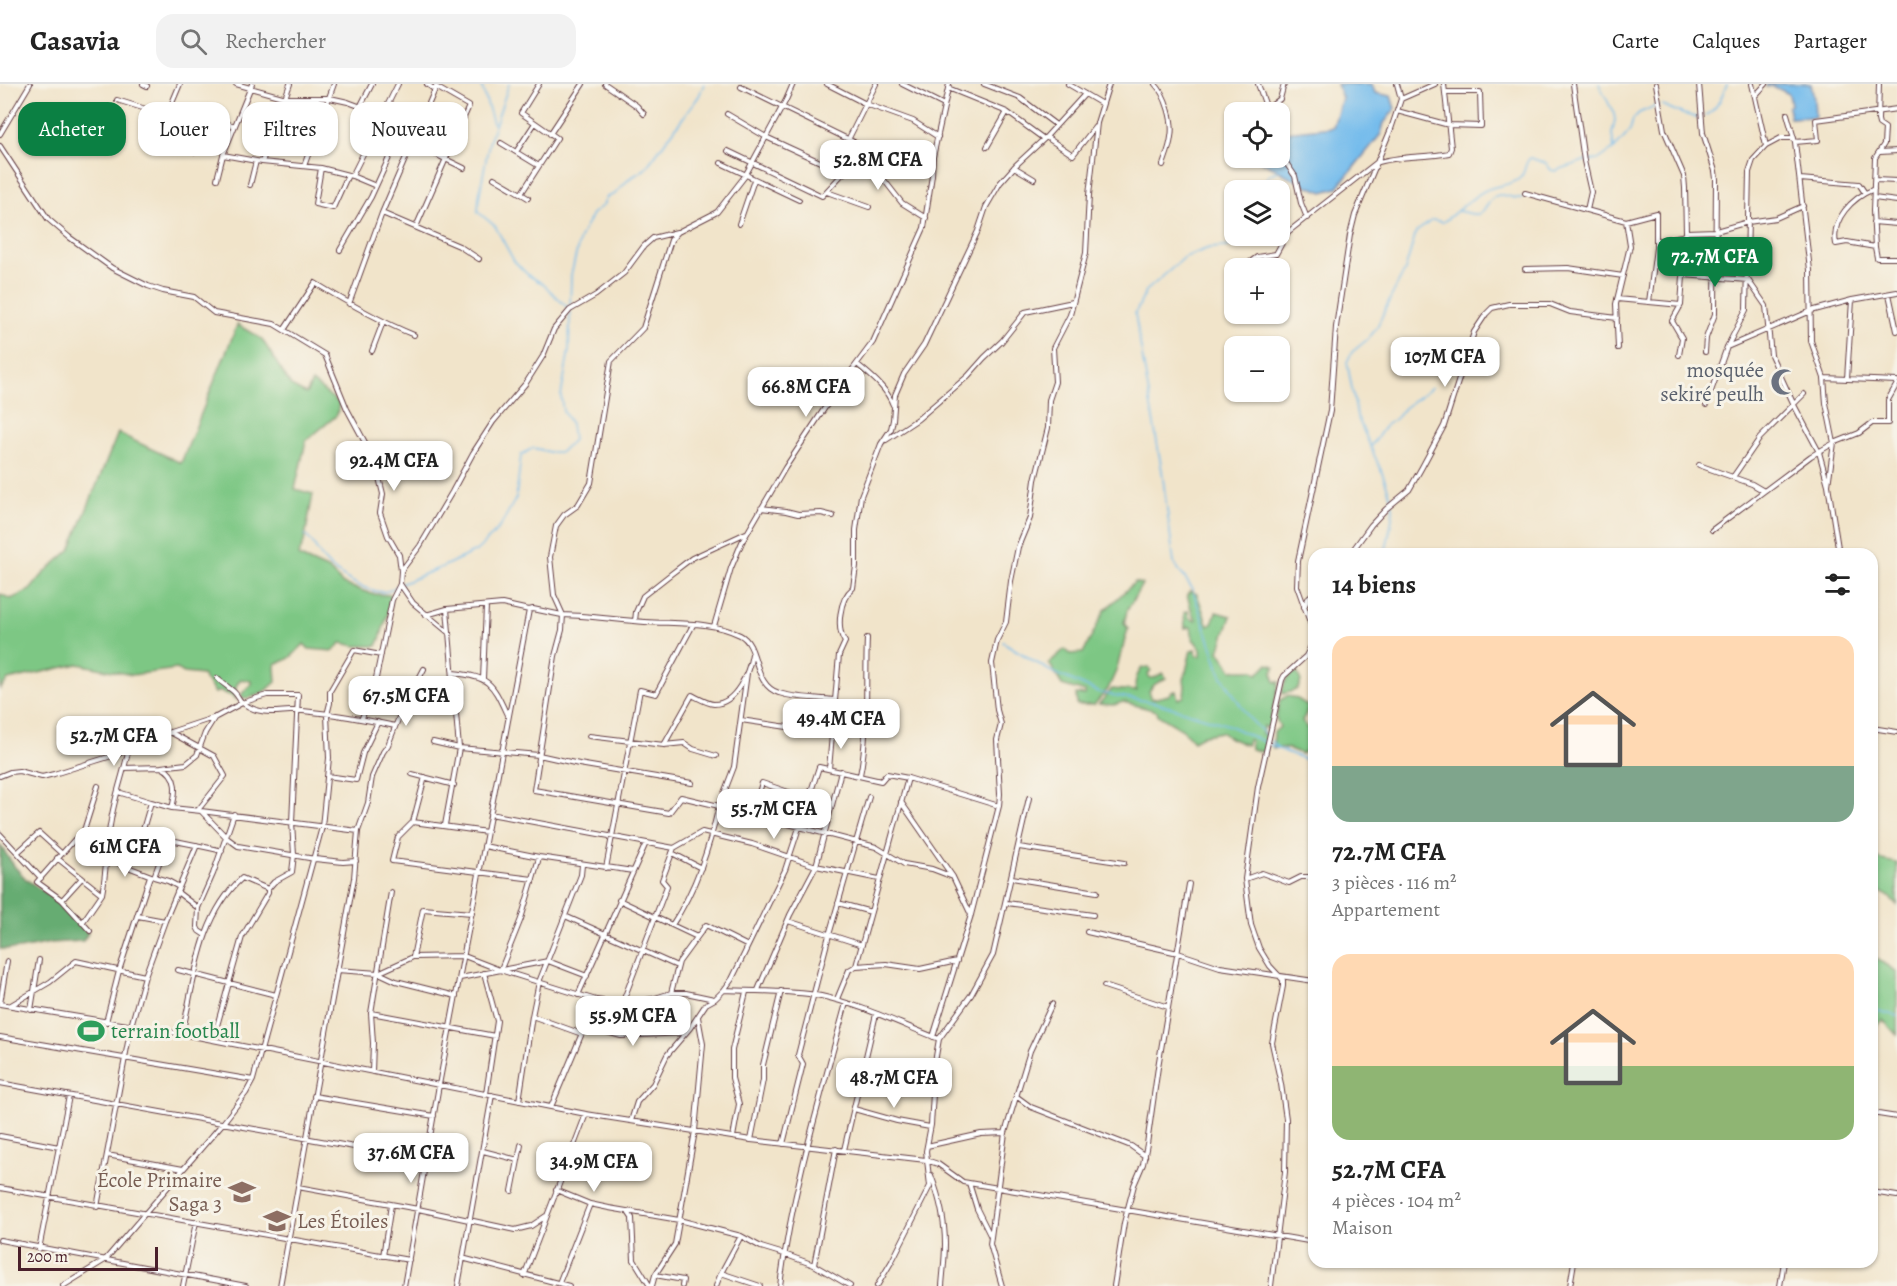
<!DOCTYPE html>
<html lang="fr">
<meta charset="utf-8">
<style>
:root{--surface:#fff;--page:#f2f2f2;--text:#222;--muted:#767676;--line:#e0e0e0;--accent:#0b8043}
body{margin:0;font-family:Alegreya,serif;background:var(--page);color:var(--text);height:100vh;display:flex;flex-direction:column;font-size:22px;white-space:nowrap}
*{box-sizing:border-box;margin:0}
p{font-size:20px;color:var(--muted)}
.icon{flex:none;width:33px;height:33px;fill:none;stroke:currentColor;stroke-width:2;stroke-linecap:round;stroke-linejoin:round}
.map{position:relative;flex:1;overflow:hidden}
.sheet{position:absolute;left:1308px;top:464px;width:570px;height:720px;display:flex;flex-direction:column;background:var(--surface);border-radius:18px;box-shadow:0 2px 4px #0004}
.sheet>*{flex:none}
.hud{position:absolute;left:18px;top:18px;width:570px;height:54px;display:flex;gap:12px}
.controls{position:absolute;left:1224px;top:18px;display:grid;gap:12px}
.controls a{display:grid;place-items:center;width:66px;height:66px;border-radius:12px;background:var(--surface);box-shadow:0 2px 4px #0004;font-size:30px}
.scale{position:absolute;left:18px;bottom:15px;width:140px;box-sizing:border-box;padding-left:6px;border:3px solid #4a1f2b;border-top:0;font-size:16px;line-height:21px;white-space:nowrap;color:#4a1f2b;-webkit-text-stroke:4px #f7f3e8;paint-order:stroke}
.price{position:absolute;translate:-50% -51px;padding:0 14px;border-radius:12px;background:#fff;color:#222;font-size:20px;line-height:39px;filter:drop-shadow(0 2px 3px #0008)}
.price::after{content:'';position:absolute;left:50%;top:36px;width:18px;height:14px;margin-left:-9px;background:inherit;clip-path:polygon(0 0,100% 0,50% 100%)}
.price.active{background:var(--accent);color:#fff}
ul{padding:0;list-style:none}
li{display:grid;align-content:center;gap:12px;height:318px;padding:0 24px}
li span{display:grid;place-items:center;height:186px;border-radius:18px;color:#555}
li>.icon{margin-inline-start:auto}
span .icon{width:108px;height:108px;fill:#fffc;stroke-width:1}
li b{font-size:26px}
h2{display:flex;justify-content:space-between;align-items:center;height:72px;padding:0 24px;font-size:26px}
.chip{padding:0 21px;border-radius:18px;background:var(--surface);box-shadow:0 2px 4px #0004;font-size:21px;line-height:54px}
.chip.active{background:var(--accent);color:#fff}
header{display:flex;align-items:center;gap:36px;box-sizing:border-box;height:84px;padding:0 30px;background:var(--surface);border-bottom:2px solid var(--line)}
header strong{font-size:28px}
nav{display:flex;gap:33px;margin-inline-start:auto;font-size:21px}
.search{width:420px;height:54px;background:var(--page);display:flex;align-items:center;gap:15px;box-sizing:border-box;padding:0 21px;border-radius:18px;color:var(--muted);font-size:22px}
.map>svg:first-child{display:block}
.green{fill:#7dc784;stroke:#647358;stroke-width:1.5}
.forest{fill:#66ac72;stroke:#58664e;stroke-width:1.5}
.water{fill:#74bcec;stroke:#5f6e8c;stroke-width:1.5}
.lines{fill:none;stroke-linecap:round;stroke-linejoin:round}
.stream{stroke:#74bcec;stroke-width:1.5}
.street-casing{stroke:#633d43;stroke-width:6}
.street{stroke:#fff;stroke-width:4}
.labels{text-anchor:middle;stroke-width:6;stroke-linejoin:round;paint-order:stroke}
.worship-label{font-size:21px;fill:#5b616d;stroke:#f7f3e8;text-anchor:end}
.leisure-label{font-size:21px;fill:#27864d;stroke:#f7f3e8;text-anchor:start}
.education-label{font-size:21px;fill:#785e54;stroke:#f7f3e8;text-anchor:end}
</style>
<header>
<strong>Casavia</strong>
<div class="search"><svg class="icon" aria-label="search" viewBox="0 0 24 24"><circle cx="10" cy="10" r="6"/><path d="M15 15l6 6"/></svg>Rechercher</div>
<nav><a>Carte</a><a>Calques</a><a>Partager</a></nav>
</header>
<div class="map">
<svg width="1897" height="1202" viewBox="0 0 1897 1202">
<rect width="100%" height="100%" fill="#f7f3e8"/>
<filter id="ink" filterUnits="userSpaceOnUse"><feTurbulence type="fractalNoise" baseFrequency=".0167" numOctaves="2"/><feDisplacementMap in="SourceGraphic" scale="12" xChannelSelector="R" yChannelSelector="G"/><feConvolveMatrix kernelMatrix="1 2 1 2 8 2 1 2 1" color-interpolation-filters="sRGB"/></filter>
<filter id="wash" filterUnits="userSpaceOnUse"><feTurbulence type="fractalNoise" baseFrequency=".008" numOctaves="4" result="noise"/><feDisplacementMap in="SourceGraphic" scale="24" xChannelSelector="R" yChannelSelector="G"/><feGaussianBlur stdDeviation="1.35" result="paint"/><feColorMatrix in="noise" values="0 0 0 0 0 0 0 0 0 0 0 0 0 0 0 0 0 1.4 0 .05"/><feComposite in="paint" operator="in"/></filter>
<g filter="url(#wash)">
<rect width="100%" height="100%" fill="#f1e4ca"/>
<path class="green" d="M238 239V241L262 255 291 302 306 310 312 298 339 319 337 331 306 357 295 405 313 410 304 458 298 472 329 486 343 500 372 510 391 511C390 523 388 531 384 542 381 549 381 555 377 562H356L341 559 333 567 309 565 304 560C295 569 289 578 276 579L275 583 276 598C267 607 254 615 242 614L241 611 251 600V597L241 595 236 602V616L232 612 220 607 215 609 202 591 184 589 177 585 132 591 78 580 8 596 0 605V510L11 515 30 506 45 488 70 466 118 349 181 379Z
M1135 498 1142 500 1127 527 1124 539 1128 545 1116 587 1108 605 1094 621H1077L1076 610 1085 611V608L1062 601 1049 579 1065 565 1070 570 1083 569 1105 526Z
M1190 507 1197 510 1208 542 1212 540 1216 528 1231 532 1219 567 1232 586H1253L1258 590 1267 580 1273 581 1275 583 1272 589 1275 598H1279L1269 644 1264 642 1262 650 1268 651 1263 668 1251 665 1250 656H1248L1246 661 1230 654 1221 648 1204 651 1193 657 1183 646 1158 631 1157 627 1123 618 1114 621 1099 620 1112 605 1136 607C1134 598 1136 592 1142 584L1149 583 1151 586 1148 590 1150 594H1154L1163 589 1166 594 1155 600 1149 607 1152 615 1169 611 1172 608 1176 607 1178 615 1184 613 1185 602 1184 596 1191 566 1195 565 1197 572H1201V565L1193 555 1191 543 1185 544 1184 528 1188 527 1189 534 1196 537V535L1193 532 1187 511Z
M1297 588 1301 597C1298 609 1292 607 1282 610 1284 599 1286 592 1297 588Z
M1287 612C1296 613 1303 617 1309 624L1302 637 1312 648 1314 664 1301 670C1291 665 1284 662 1273 665L1274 648 1280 643 1276 635 1280 616Z
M1872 774 1897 779V821L1890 813 1872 803Z
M1872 872 1897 888V951L1883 936 1875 942 1872 941Z"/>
<path class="forest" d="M0 761 15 783 27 796 55 815 88 849 83 857 51 859 20 865H0Z"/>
<path class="water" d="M1337 0H1372L1375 9 1391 12 1395 25 1384 39 1381 50 1337 104 1323 108 1303 100 1255 74H1280V58L1285 48 1333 43 1342 14Z
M1767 0H1811L1814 15 1815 33 1790 34 1788 23 1791 21 1789 10 1773 2 1766 3Z"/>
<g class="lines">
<path class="stream" d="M481 0 494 42
M509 0 489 59 479 113 478 128 495 142 514 177 528 191 543 200 570 226
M1662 21 1683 30 1700 34
M1704 32C1718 26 1721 13 1727 0
M1615 64 1630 47 1633 35 1639 29 1658 21
M1262 106C1264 95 1268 89 1279 87
M1458 127C1464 128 1473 131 1478 130 1487 127 1489 112 1499 111 1508 110 1514 116 1523 114
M1246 152 1243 156 1226 163 1209 164 1185 173 1146 207 1135 230 1162 387 1174 479 1192 504 1221 591 1249 634 1268 653
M570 225 571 191 580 154 592 130 603 121 607 113 615 110 629 95 645 85 699 12 704 0
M1371 362 1386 341 1396 334 1404 324 1432 303
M305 451C314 458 317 469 325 477 336 490 370 512 388 507 391 506 394 504 397 502
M1385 470 1391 441 1393 425 1391 414 1383 391 1357 332 1347 278 1352 268 1368 255 1376 245 1390 215 1405 186 1416 148 1432 136 1443 138C1457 128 1469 115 1484 107 1495 101 1511 102 1520 94 1526 88 1524 79 1530 74L1546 79 1551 86 1555 87 1584 77 1598 76 1614 65 1612 50 1615 36 1614 30 1599 0
M401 500 442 483 476 467 491 453 501 441 516 414 521 371 533 364 549 368H561L573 356 571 340 563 327 561 312 569 266 570 229
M1003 558 1050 587 1101 609 1157 619 1228 641 1279 665 1314 679
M1271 657 1279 665
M1872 925 1897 932"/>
</g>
</g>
<g filter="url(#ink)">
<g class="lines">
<defs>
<path id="street" d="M143 0 147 2
M180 0 172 19 174 23 235 42
M236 0 286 14H330L348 18 383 31
M427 0 435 6
M605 0 637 22 644 30
M827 0 866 20 913 37 938 53
M902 0 944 21
M984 0 1020 14 1056 41
M1068 0 1102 20
M1155 0C1166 11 1174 38 1171 53 1170 63 1166 72 1163 81
M1258 0 1268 28
M1573 0 1584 77 1591 108 1587 126
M1656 0 1664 46 1684 92 1685 104 1686 148 1681 221 1672 237 1682 254 1679 271
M1699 0 1703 49 1715 87 1716 95 1715 230 1706 254 1705 268
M1879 0 1878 36 1879 40 1885 44 1884 60 1875 74 1873 127 1875 163 1877 174H1897
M741 3 860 61 881 92 902 119 926 134
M948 4 1007 28 1044 55
M1755 12 1766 0
M1401 15 1435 0
M117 16 165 31 172 21
M360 23 372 0
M1267 25 1280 15 1284 0
M1397 27 1449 41 1481 42 1480 8H1445
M727 30 766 53 844 89
M1787 30 1795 58 1810 186 1811 257 1824 294 1826 319 1834 359 1828 401
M378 41 412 59 464 84
M0 50 30 0
M550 50 583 0
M1046 53 1073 71 1095 43
M849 54 876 0
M1795 58 1818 56 1816 36 1897 25
M501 59 539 82
M0 62 48 135 69 153 112 184 148 202 163 207 194 213 214 229 274 240 325 271 347 325 375 377 383 410 380 429 388 452 399 471 401 487 400 500 392 516 375 599 362 634
M1766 62 1781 54H1794
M987 63 1007 28
M728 67 822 112 864 67
M196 68 211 35
M516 68 535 39
M1880 68 1897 67
M1280 70 1295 92 1301 119 1307 134
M223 71 262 78 321 84 352 92 376 102
M262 78 290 0
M721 79 799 116
M304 82 334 0
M1014 83 1034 95
M321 84 315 120 333 124 348 91
M352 92 398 0
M494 94 528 114
M217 95 223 71 252 0
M1800 95 1859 100 1865 109
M1875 96 1897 97
M250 101 256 77
M1874 105C1852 114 1831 135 1836 160L1847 158 1875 163
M827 108 869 123
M1525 109 1626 137 1656 129V164L1649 218
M521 110 557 54 521 29 539 0
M1874 114 1897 117
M382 129 459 162 479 175
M1873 138 1897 140
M739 140 754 96
M1686 148 1716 147 1748 138 1776 134 1803 122
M1656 157 1686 151
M340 166 371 113 399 52
M1242 184 1257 173 1276 170 1288 148 1376 79C1399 71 1425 74 1449 69L1451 64 1444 0
M1525 185 1568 184 1623 192
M1683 191 1748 196 1766 222 1771 271 1794 321 1819 368 1828 401 1839 470
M1230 196 1234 192
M1889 210 1897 247
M1617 215 1681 221
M349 220 382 129 436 3 469 22 416 143
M284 246 315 199C348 219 379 237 414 251
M1727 263 1811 227 1852 216 1897 208
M1618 264 1616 220 1630 162 1626 137
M372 267 383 238
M857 280C872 293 886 303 893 321
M1824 294 1897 297
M1847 295 1852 216
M1706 321 1727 263 1746 226 1749 88 1753 76 1766 62 1752 0
M886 356 918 335 968 292 984 274 1002 257 1025 228 1073 218
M1699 381 1752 400 1764 407
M1733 393 1760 354 1804 310
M761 424 786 427 798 430 821 429 833 432
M1712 446 1811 372 1834 359 1859 349 1872 339H1888V316L1897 300
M1350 470 1371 441 1386 425 1409 406 1422 383 1444 342 1474 248 1486 230 1492 224 1509 220H1550L1570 228 1617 234
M401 487 420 462 452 408 473 369 493 338 526 299 543 272 554 245 570 226 596 211 624 189 644 162 653 154 677 148
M400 500 413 519 449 549
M1304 523 1309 513 1314 509
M426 531 447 525 502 520 529 526 533 525 562 531
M563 531 554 511 550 473 556 442 564 431 578 421 591 399 611 277 643 244 671 156 678 148 717 128 745 92 786 16 793 0
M635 537 636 528 643 512 671 490 692 474 746 449
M714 542 731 484 742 458 785 384 832 313 873 258 924 144 932 91 933 73 949 0
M453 589C491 593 492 599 508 633
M747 589 734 683 719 722 681 713 669 729 534 706 555 572 562 546 563 531C591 532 618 536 645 538 677 540 711 537 740 551 760 561 752 601 779 609 793 614 818 614 834 616
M217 594C223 600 230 604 235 609 238 612 240 618 244 620 265 634 281 625 303 627 334 630 364 635 395 642
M483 595 486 522
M741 636 814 647 832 645 864 647
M1872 644 1897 648
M170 648 214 672 225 692 198 726
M589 652 664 661 684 659 693 665 716 672
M433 658 459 664 539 671 579 680 692 699
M664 661 692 611C698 614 708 620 714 620 736 620 749 588 752 570
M161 683C179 691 176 709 172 724
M124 684 161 683 186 680 197 671 205 649 215 633
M829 685 839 571 845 558C836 545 839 515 853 504L856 482V446L861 412 881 360 891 345 893 336 895 311 904 290 924 261 978 147 986 123 1000 99 1016 81 1044 55 1085 10
M412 690 454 701
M860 691C869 648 865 598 867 554
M0 692 10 688 19 687 42 693 54 690 118 670 143 657 216 633 242 619 257 614 267 611H298L292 738 294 771 292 788 274 798 268 805
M327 692 356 696 363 669 378 638
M118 708 151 718 142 749C169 757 195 760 222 767
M151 718 172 724 201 727 227 754 238 762 315 775 343 778 356 777
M901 718 953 793 971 831
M201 727 358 747
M490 730 674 764 702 748 752 760 816 782 879 795
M752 730 762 699 809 715
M413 738 425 693
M445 741 459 664 447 525
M487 748 413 738 398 753 392 777 533 795
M0 750 41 794
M81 756 98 702
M167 757 154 793 168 797 179 803
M484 762 539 773 633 787
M1019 763 1124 779
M18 768 39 749 61 769
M672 769 701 784
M57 774 102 810 82 839
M606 784 640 606 656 610 693 541
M1012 794 1097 808
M1245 795 1262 789 1289 799 1301 793H1314
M177 808 198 824
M102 810C107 785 106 761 111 736 115 712 124 688 129 664
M62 816 82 794
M619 816 697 853
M838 819 871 828
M1007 819 1093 831
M138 832 165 837
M565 832 677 882
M788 837 862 861
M672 841C696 805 709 764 719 722L876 763 904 780 932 785 953 793
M90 847 62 816 37 798 75 755 81 756 120 780 154 793
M1087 848 1178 869 1220 883 1314 897
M205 851 199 847 197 843 198 824 213 790 234 730
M413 873 423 825 472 829
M856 882 908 694
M501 885 521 835 539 774
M178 886 276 911
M337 886 378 889 413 873 464 872 500 886 596 916 622 920 652 915 671 909H686L714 915
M379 889 396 897 456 912
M484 889 497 937 486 1010
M460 894 548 877 587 892
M1104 902 1168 923
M724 906C757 908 789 906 821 912 859 920 903 941 939 955
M758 906 790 831 816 782 841 687
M671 909 679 878 706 841 748 862
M578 911 646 759
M837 915 849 886 856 882 886 880 920 885 957 877
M0 920 182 950 586 1030 751 1056 926 1076 938 1080 963 1098 1314 1158
M0 920 7 877
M622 920 667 802 662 796 674 764
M11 921 50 898 76 877 145 892
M31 926 39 876
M371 929 495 952
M532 932 582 950
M106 938 119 887 150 792
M585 942 621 952 685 949
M182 950C195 896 199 833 242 794L268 805V809L242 853 213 956
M0 953 253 996
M933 953 971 831 999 722 1000 710 997 656 1001 640 997 626 992 579 997 556 1006 538 1011 497 1018 463 1030 434 1035 396 1048 344 1049 316 1055 298 1053 264 1070 231 1086 169 1089 111 1097 39 1109 0
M372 988 373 959 371 929 391 808
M0 999 426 1076
M314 1012 434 1032
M1016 1012 1031 1023 1131 1062 1145 1072
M519 1017 532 932 539 898 581 791 582 781
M551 1023 596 916
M854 1025 897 1037 930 1043
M1872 1029 1897 1033
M631 1037 637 1018 653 1000 667 971 690 944 706 920 715 915 724 906 732 895 785 786 819 683 881 697 887 690 908 694 999 722
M0 1052 59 1063
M733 1053 739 1020 732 994V966L746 908
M751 1056 763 996V981L781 907
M783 1060 803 980 798 971 829 851 869 713
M927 1062 981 1050 1005 1049
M844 1066 876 930
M483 1067 518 1076
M107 1071 183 1085
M569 1072 596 1084
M931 1091C939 1112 945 1136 945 1160 945 1174 943 1188 942 1202
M969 1099 977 1125 991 1153 990 1160 1002 1202
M298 1103 418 1125 515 1146 531 1142 546 1132
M0 1104 409 1176
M556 1106 590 1120 609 1124 679 1136 741 1152 761 1163 784 1170 814 1181 850 1202
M512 1107 521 1061
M1872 1108 1897 1112
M97 1123 131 942 145 892 165 837 197 761
M628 1128 632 1134 634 1176 650 1202
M991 1153 1005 1049 1030 967 1052 920
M0 1156 246 1202
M39 1165 69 1012
M383 1172 391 1121
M462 1174 569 1202
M814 1181 836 1065
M721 1189 760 1202
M655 1191 683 1196 682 1202
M524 1192 586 1030
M559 1199 590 1120
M63 1202 105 1176 223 1039 246 1009 253 996 322 743 329 674 327 631 330 619V607L354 566 381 571
M183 1202 196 1138
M280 1202 354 794 358 747 368 719 372 693 383 668 388 661 401 628 424 585
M404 1202 439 1001 529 526
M458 1202 492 1011
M652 1202 655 1191 675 1160 695 1047 703 960 698 933
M716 1202 721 1189 741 1152
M780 1202C792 1106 821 1012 846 919
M877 1202 892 1177 930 1102 926 1067 931 1041 935 978 939 955 971 911 993 871 1029 714
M1114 1202 1124 1139 1134 1101 1143 1080 1147 1060 1158 983 1189 800
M1271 1202 1285 1088 1286 1035 1281 1000 1272 959 1283 902V896L1270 882 1259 864 1251 841 1245 795 1258 703 1282 596 1284 592 1306 572 1312 560 1311 541 1297 502 1298 477 1330 327 1336 243 1350 151 1355 131 1391 45 1401 15 1397 0
M1570 1202 1574 1178
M1780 1202 1784 1178"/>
</defs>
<use href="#street" class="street-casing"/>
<use href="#street" class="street"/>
</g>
</g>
<defs>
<symbol id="mosque-bare" viewBox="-9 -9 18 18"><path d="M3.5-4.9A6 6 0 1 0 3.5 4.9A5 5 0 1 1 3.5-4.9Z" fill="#6b7280" stroke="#f7f3e8" stroke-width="2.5" paint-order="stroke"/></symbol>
<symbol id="stadium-bare" viewBox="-9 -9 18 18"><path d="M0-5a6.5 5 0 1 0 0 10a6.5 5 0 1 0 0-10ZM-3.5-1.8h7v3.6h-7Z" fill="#2e9e5b" stroke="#f7f3e8" stroke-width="2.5" paint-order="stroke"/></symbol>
<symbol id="school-bare" viewBox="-9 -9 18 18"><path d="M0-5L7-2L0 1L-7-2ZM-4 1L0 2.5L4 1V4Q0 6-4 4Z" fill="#8d6e63" stroke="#f7f3e8" stroke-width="2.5" paint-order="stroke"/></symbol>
</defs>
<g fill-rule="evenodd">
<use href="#mosque-bare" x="1765" y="279" width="38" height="38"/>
<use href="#stadium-bare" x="72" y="928" width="38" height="38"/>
<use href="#school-bare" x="223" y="1089" width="38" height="38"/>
<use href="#school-bare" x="258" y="1118" width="38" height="38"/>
</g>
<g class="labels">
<g class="worship-label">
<text x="1764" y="293">mosquée<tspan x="1764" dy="24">sekiré peulh</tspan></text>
</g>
<g class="leisure-label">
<text x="111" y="954">terrain football</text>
</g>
<g class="education-label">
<text x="222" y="1103">École Primaire<tspan x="222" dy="24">Saga 3</tspan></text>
<text x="297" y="1144" text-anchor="start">Les Étoiles</text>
</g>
</g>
</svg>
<div class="controls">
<a><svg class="icon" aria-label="locate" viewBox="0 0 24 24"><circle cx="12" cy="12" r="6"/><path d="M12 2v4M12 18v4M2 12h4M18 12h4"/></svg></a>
<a><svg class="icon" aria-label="layers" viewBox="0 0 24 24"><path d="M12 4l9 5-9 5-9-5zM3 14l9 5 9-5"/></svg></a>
<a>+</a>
<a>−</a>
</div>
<div class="scale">200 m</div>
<b class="price" style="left:878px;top:107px">52.8M CFA</b>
<b class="price active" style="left:1715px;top:204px">72.7M CFA</b>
<b class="price" style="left:1445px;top:304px">107M CFA</b>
<b class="price" style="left:806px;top:334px">66.8M CFA</b>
<b class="price" style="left:394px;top:408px">92.4M CFA</b>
<b class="price" style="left:406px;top:643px">67.5M CFA</b>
<b class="price" style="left:841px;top:666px">49.4M CFA</b>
<b class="price" style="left:114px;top:683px">52.7M CFA</b>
<b class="price" style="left:774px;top:756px">55.7M CFA</b>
<b class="price" style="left:125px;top:794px">61M CFA</b>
<b class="price" style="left:633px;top:963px">55.9M CFA</b>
<b class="price" style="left:894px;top:1025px">48.7M CFA</b>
<b class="price" style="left:411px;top:1100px">37.6M CFA</b>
<b class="price" style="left:594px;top:1109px">34.9M CFA</b>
<div class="hud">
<a class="chip active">Acheter</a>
<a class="chip">Louer</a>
<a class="chip">Filtres</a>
<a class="chip">Nouveau</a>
</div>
<section class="sheet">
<h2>14 biens<svg class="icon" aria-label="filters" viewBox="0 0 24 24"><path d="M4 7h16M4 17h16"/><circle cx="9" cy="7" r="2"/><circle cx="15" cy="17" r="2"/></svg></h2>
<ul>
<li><span style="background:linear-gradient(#ffd9b3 70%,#7fa58c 0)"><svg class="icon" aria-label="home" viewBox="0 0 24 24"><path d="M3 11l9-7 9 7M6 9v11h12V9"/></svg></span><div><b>72.7M CFA</b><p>3 pièces · 116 m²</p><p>Appartement</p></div></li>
<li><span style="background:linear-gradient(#ffd9b3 60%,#8fb573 0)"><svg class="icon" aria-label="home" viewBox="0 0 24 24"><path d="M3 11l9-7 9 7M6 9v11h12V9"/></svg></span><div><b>52.7M CFA</b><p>4 pièces · 104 m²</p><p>Maison</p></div></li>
</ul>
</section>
</div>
